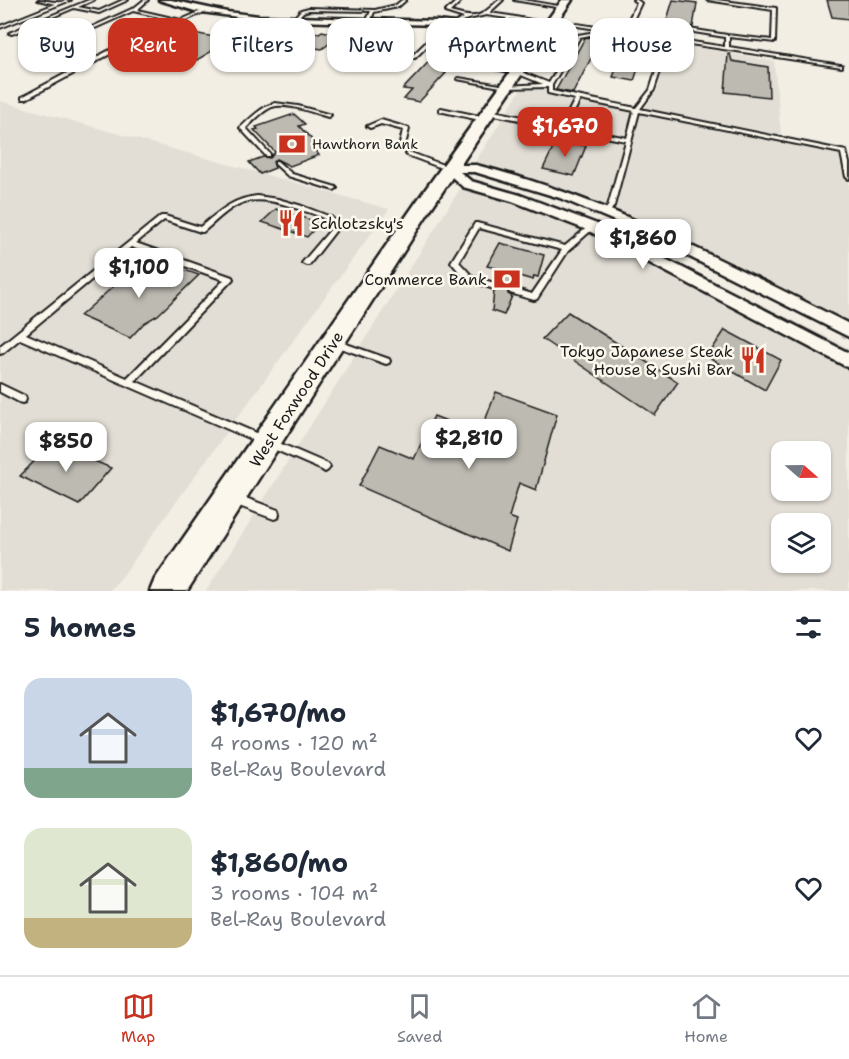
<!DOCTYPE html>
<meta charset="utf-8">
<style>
:root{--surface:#fff;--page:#f6f6f7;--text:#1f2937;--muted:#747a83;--line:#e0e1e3;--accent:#c8321e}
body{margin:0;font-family:"Shantell Sans",sans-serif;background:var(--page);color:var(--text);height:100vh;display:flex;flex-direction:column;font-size:22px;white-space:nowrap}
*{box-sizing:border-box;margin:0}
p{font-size:20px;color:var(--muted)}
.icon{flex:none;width:33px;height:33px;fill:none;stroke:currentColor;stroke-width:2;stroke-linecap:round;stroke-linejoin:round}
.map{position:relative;height:591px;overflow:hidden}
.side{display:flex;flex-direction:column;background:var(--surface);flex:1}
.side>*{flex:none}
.top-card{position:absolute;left:18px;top:18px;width:813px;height:54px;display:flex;gap:12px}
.needle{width:39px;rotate:110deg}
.tools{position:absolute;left:771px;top:441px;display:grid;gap:12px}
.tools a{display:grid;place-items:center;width:60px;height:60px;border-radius:12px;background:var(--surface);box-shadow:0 2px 4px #0004;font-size:30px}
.price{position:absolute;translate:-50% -51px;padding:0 14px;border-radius:12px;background:#fff;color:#222;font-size:20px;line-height:39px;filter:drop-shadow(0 2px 3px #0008)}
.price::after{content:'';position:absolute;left:50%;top:36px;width:18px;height:14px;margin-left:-9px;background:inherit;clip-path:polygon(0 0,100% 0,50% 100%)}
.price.selected{background:var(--accent);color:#fff}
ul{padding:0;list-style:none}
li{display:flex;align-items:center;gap:18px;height:150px;padding:0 24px}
li span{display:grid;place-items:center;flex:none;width:168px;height:120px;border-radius:18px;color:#555}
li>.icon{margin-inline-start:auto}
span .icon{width:72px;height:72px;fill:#fffc;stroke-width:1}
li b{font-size:26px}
h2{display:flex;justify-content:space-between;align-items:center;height:72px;padding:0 24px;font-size:26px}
.chip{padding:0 21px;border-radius:18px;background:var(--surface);box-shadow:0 2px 4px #0004;font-size:21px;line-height:54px}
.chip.selected{background:var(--accent);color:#fff}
.tab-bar{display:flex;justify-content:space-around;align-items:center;height:84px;border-top:2px solid var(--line);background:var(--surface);font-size:16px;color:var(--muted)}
.tab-bar a{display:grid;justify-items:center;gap:3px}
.tab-bar .selected{color:var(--accent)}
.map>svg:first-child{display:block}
.built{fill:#e2ded5;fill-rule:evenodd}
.building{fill:#bdbab1;stroke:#1c1c1c;stroke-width:1.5}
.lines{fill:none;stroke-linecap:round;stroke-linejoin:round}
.service-casing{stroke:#1c1c1c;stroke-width:4}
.minor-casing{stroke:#1c1c1c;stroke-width:5}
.secondary-casing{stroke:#1c1c1c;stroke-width:5}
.service{fill:#fbf7ec;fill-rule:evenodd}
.minor{fill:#fbf7ec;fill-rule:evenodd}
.secondary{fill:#fbf7ec;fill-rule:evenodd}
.labels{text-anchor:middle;stroke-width:5;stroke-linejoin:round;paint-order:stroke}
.far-poi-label{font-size:14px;fill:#1c1c1c;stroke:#fbf7ec;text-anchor:start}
.poi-label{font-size:16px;fill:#1c1c1c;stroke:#fbf7ec;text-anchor:end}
.street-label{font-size:16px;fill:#1c1c1c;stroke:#fbf7ec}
</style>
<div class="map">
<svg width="849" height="591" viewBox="0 0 849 591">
<rect width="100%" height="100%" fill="#f2eee4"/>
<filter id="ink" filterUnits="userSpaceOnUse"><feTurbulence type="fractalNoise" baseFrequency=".0167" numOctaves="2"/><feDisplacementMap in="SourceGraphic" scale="12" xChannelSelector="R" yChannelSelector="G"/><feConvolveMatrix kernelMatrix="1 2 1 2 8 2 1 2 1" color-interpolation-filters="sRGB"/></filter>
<g filter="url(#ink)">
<path class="built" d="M683 45 774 61 781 135 849 149V326L651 228 551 186 474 164 523 86 644 109 657 91 668 48Z
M0 101 389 209 121 578 109 591H0Z
M468 176 574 211 849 348V591H206ZM782 452H820V490H782ZM782 524H820V562H782Z"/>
<path class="building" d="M673 0 697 3 693 27 666 23Z
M827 0H849V19L832 17Z
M284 28 319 33 322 31 341 35 322 49 302 46 295 51 259 44Z
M178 30 230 40 197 60 147 48Z
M456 33 476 36 443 72 446 73 419 102 404 99 412 90 403 89Z
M590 37 601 39 573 93 556 90 585 38Z
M622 53 642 56 634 81 613 77Z
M728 54H730L732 61 768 67 769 97 725 92Z
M294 114 305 124 299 126 321 149 316 152 319 155 290 166 276 159 273 162 275 168 260 174 249 162 263 157 270 158 275 152 254 130 258 129 256 127Z
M557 140 586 146 574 176 543 169Z
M276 209 320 223 307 237 262 222Z
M500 243 544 255 538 277 534 276 533 280 519 276 515 286 508 289V294L512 296 504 315 492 311 494 291 499 289 500 285 495 281 496 268 487 266Z
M163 263 199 275 158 315 144 323 130 338 80 316 133 269 151 274Z
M568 312 678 382 655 415 542 339Z
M725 330 781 360 765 390 707 357Z
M496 392 557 414 536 490 519 483 509 517 517 520 508 551 359 486 380 445 414 459 434 416 480 434Z
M52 443 111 468 79 505 20 476Z"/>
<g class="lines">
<defs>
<path id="service" d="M38 0C45 0 51 2 57 2 62 3 66 0 71 0L0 28V26L55 4Z
M89 0H94L78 7 99 11 123 0H128L99 13 74 8 12 34 9 33Z
M144 0H148L137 10 181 20 206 9 209 10 112 53 26 99H22V97L108 51 177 21 133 11 95 28 92 27 134 8Z
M402 0H406L398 7 374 12 370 22 368 23 366 22 371 11 309 10 303 12 295 21 292 20 301 10 309 8 375 10 396 5Z
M458 0H462L450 12C477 19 478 19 499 0H503L489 13 510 16 552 24 550 25 510 19 484 48 528 56H530V58L479 50V48L507 18 486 15 464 20 456 25H454V23L464 18 445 12Z
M514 0H523L564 7 562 8Z
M633 0H637L641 3 633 20 727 35 772 40 773 10 707 0H717L776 8 775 42 729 37V47L840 65H842V67L670 41 654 90 640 109 846 151 849 163V179L846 177 841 153 639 112 614 206 609 213 607 214 604 212 608 206 626 141 489 114 486 112 489 110 562 125 575 99 548 93V87L506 88 457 79 459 78 506 86 543 84 516 73 478 66V65L480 64 519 71 549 83 578 35 590 33 610 36 612 37 611 38 590 35 580 37 552 85V91L636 108 650 90 666 40 552 22H551V20L725 47V37L632 22 630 25H628V21L637 3ZM580 100 634 111 627 138 567 126Z
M249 16 250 18 234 29 244 31 268 18 271 19 245 33 228 29Z
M446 23 449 24 415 58 377 54 375 53 377 52 412 56Z
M275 103 298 106 331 115 328 117C314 113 286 102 272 107 262 111 254 121 246 128L270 154V156H266L240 128C251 118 261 107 275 103Z
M441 108 484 117 487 119 484 121 439 111V109Z
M381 120 408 128 409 129 404 149 402 150 399 148 403 130 381 124 370 128 367 126Z
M409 152 451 168 452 169 449 171 447 170 407 155 406 154Z
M277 161 292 174 336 187 337 188 334 190 288 176 275 164V162Z
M257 196 278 199 302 206 331 217 337 223V229L309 265H306L302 263 331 229V224C323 216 311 213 301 210 281 203 257 195 237 205 224 212 214 223 203 232H201L164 220 136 243 232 277 233 279 135 381 328 464 330 467 328 470 325 472 322 470 20 339 3 353 0 354V346L161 216H165L200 227C219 212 231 199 257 196ZM131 247 224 280 127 378 26 334Z
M475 223H477L565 246 590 225H592L595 227 568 251 537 299 534 300 510 293 509 291 513 288 532 294 562 250 479 228 459 262 472 276 497 284 498 286 497 288 494 289 466 280 451 262Z
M335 340 389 359 390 361 389 363 386 364 332 345 331 343 332 341Z
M0 384 25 396 26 399 25 402 22 403 19 402 0 392Z
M235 494 278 510 279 514 278 518 274 519 231 503 230 499 231 495Z"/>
<path id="minor" d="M159 0H171L227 12 259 16 438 21 512 30 546 37 542 39 438 25 259 20 195 11Z
M476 165C608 198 728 264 849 324V337L636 230 560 198 475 172H460L471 181 520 195 597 224 849 353V368L587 230 512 201 463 187 443 169 449 165Z"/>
<path id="secondary" d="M562 0H572L432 207 187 591H150L155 579 417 201Z"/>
</defs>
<use href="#service" class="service-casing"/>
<use href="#minor" class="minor-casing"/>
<use href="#secondary" class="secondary-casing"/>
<use href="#service" class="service"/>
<use href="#minor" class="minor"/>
<use href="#secondary" class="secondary"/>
</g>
</g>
<defs>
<symbol id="bank-bare" viewBox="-9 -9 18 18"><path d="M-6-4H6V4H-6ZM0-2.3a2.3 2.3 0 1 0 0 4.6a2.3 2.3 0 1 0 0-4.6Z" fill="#c8321e" stroke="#fbf7ec" stroke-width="2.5" paint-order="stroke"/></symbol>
<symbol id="restaurant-bare" viewBox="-9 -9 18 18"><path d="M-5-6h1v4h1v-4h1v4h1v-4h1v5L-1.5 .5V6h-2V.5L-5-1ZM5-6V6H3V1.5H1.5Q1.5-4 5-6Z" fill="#c8321e" stroke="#fbf7ec" stroke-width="2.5" paint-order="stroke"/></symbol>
</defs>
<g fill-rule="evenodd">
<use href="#bank-bare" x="273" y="125" width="38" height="38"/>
<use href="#restaurant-bare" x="272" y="204" width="38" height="38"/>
<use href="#bank-bare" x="488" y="260" width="38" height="38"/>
<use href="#restaurant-bare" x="734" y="341" width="38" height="38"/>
</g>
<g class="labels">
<g class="far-poi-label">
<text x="312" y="149">Hawthorn Bank</text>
</g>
<g class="poi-label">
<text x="311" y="229" text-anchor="start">Schlotzsky's</text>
<text x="487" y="285">Commerce Bank</text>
<text x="733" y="357">Tokyo Japanese Steak<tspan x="733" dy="18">House &amp; Sushi Bar</tspan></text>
</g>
<g class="street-label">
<text transform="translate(296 399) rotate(-57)" y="6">West Foxwood Drive</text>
</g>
</g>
</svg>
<div class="tools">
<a><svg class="needle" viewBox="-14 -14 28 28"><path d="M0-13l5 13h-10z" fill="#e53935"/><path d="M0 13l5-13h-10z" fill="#747a83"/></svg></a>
<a><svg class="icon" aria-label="layers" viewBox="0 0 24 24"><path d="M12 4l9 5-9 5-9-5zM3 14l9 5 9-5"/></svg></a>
</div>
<b class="price selected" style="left:565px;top:158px">$1,670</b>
<b class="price" style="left:643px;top:270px">$1,860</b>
<b class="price" style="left:139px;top:299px">$1,100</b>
<b class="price" style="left:469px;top:470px">$2,810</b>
<b class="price" style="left:66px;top:473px">$850</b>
<div class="top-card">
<a class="chip">Buy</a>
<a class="chip selected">Rent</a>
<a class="chip">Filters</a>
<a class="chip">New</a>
<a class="chip">Apartment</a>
<a class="chip">House</a>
</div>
</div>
<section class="side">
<h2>5 homes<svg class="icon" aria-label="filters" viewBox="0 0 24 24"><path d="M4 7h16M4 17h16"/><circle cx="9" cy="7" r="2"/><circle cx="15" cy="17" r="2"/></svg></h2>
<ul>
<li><span style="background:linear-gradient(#c9d6e8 75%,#7fa58c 0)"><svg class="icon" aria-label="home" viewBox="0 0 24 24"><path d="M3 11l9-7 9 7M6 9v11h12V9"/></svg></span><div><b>$1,670/mo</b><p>4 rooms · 120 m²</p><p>Bel-Ray Boulevard</p></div><svg class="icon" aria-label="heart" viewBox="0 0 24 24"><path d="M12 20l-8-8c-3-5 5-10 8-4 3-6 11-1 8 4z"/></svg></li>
<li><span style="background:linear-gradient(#dfe7d0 75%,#c2b280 0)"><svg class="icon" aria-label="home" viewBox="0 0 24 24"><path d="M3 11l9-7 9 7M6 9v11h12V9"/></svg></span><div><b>$1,860/mo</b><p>3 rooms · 104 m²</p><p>Bel-Ray Boulevard</p></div><svg class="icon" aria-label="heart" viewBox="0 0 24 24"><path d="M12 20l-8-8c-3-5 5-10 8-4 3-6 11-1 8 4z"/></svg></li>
</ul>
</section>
<nav class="tab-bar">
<a class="selected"><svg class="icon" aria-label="map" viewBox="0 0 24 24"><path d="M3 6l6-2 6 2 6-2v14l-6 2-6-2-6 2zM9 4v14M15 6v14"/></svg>Map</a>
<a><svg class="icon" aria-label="saved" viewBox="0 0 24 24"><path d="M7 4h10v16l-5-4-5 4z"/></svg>Saved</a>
<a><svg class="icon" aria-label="home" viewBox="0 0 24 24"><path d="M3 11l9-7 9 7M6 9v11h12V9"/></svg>Home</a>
</nav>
